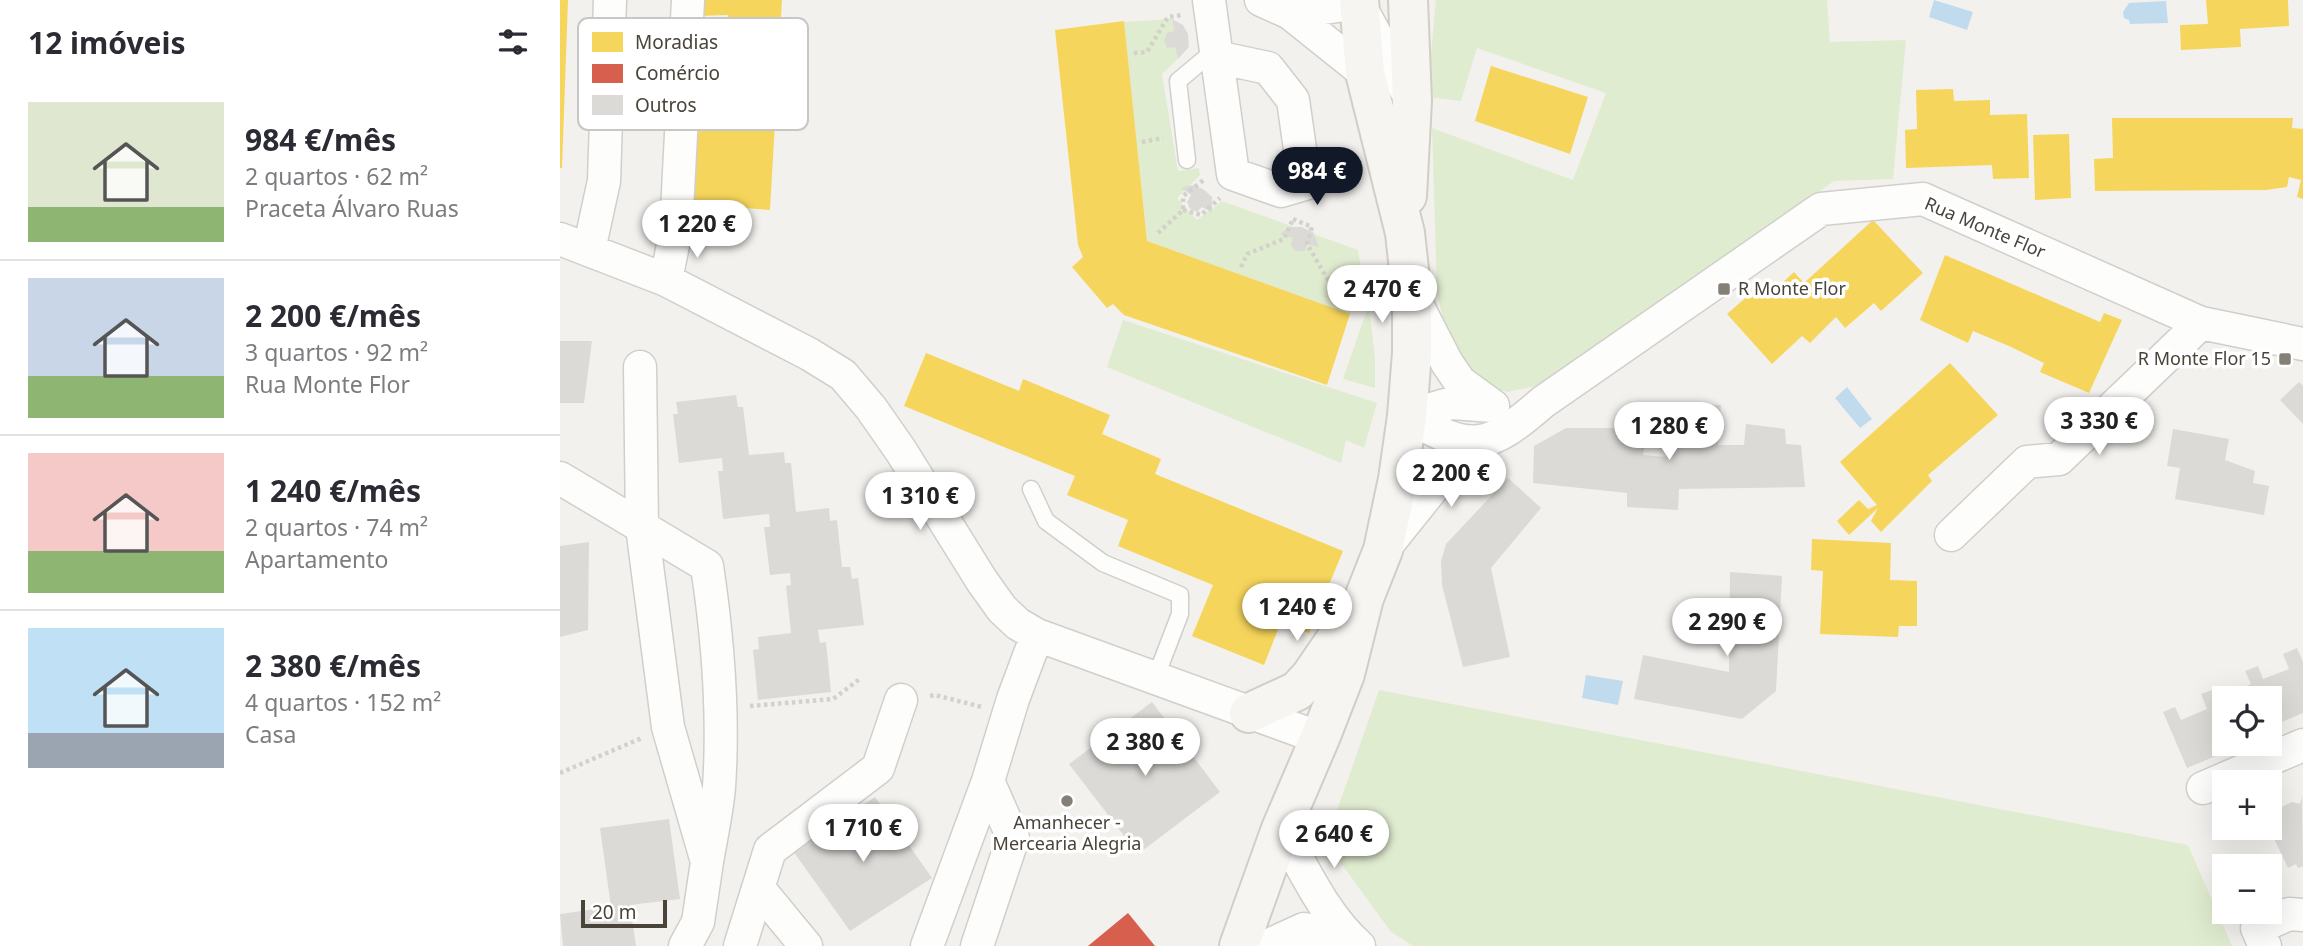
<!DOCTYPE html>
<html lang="pt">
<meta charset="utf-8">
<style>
:root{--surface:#fff;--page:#f7f7f7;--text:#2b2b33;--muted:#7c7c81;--line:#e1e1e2;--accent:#111827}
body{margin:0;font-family:"Noto Sans",sans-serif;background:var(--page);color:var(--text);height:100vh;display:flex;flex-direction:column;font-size:26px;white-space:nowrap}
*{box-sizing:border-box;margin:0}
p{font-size:23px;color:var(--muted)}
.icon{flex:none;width:38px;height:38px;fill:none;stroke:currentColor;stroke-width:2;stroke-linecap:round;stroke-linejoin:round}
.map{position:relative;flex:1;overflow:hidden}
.side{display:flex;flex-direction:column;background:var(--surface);width:560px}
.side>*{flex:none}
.controls{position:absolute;left:1652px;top:686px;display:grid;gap:14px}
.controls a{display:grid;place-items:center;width:70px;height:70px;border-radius:0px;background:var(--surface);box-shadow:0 7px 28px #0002;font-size:35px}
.scale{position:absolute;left:21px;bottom:18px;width:86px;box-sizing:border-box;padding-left:7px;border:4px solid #494339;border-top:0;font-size:19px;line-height:24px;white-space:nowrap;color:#494339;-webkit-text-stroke:5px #fff;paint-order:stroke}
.price{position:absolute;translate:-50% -60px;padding:0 16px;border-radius:24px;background:#fff;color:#222;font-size:23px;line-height:46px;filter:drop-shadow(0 2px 4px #0008)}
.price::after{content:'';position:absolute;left:50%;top:42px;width:21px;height:16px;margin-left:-10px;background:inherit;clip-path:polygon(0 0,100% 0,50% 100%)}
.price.selected{background:var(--accent);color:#fff}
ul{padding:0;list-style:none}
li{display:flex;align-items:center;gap:21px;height:175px;padding:0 28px}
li+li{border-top:2px solid var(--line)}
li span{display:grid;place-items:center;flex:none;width:196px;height:140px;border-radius:0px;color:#555}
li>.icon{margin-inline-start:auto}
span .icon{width:84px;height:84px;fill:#fffc;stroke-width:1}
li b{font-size:30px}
h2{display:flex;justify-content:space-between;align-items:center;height:84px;padding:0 28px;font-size:30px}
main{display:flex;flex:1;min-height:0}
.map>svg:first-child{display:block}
.green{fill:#e0ecd0}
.water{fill:#c1dbee}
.homes{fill:#f6d55c}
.shops{fill:#d6604d}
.building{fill:#dcdad6}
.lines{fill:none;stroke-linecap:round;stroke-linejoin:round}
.lane-casing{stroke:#d1cfcb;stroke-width:19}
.street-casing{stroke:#d1cfcb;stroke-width:35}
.secondary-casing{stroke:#d2cec5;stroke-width:42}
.path{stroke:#d3d1cc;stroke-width:4.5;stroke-dasharray:3.5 3.5;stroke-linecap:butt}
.lane{stroke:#fdfdfc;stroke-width:16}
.street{stroke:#fdfdfc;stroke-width:32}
.secondary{stroke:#f7f5f1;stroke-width:38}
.poi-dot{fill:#848078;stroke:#fff;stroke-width:2.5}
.labels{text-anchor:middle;stroke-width:7;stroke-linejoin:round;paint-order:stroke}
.street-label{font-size:18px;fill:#494339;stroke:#fff}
.poi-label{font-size:18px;fill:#494339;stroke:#fff;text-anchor:start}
.key{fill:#fff;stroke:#c8c7c4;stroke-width:2}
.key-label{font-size:19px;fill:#494339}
</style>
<main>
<section class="side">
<h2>12 imóveis<svg class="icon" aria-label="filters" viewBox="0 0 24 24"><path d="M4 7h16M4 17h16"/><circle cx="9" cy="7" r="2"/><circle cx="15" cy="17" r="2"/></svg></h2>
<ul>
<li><span style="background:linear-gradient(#dfe7d0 75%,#8fb573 0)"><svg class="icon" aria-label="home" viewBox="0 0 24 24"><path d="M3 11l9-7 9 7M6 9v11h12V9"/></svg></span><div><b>984 €/mês</b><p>2 quartos · 62 m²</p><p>Praceta Álvaro Ruas</p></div></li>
<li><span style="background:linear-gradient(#c9d6e8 70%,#8fb573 0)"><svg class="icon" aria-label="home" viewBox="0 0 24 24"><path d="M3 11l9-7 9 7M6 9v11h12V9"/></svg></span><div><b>2 200 €/mês</b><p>3 quartos · 92 m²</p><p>Rua Monte Flor</p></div></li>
<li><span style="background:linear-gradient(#f6c9c9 70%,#8fb573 0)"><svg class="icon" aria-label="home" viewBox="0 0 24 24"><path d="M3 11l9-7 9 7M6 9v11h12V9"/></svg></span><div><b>1 240 €/mês</b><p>2 quartos · 74 m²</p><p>Apartamento</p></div></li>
<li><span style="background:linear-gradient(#bfe0f5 75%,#9aa5b1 0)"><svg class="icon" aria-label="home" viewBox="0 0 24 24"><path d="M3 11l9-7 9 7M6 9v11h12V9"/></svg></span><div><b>2 380 €/mês</b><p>4 quartos · 152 m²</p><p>Casa</p></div></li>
</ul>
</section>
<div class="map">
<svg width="1743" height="946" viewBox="0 0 1743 946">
<rect width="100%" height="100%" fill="#f3f1ee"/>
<path class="green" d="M876 0H1267L1270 42 1346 40 1333 179 1274 181 989 383 948 392 915 383 891 354 877 293 872 128 1013 180 1046 93 917 48 901 101 867 97Z
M612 19 618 59 602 74 618 171 639 168 640 175 617 198 637 220 662 201 798 250 803 282 790 314 587 241 564 22Z
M809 304 815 358V388L783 379Z
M563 320 817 403 804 448 786 440 781 463 547 367Z
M819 690 1628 845 1672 946H853L831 932 778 859 772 825Z"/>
<path class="water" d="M1374 0 1413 12 1407 30 1369 17Z
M1606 1 1608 23 1570 24 1569 20 1564 18 1563 12 1569 3Z
M1287 387 1312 419 1300 428 1275 398Z
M1026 675 1063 681 1058 705 1022 698Z"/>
<path class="homes" d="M0 0H8L2 168H0Z
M138 0H222L210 210 132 204 136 126 161 127 168 15 137 16Z
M1646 0H1728L1729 26 1680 29 1681 47 1621 50 1620 25 1648 24Z
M564 21 587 241 790 314 767 385 564 315 553 304 547 308 512 267 523 257 518 245 495 30Z
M931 66 1028 97 1010 154 915 121Z
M1393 89 1394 101 1430 100V115L1467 114 1469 178 1433 179 1432 165 1346 168 1345 130 1357 129 1356 90Z
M1552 118H1733L1732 128 1743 129V199L1737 197 1741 180 1729 177 1727 187 1706 190 1535 191 1534 159 1553 158Z
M1509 134 1511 198 1475 200 1473 135Z
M1313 220 1363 273 1321 311 1314 303 1285 328 1276 317 1250 343 1242 336 1212 364 1167 314 1198 287 1207 297 1234 272 1244 283Z
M1385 255 1540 322 1544 313 1562 320 1529 393 1480 372 1484 363 1449 346 1413 331 1408 343 1360 320Z
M366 353 459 391 463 379 550 415 542 434 601 459 595 474 783 551 749 633 721 622 704 665 632 636 653 585 558 546 568 520 507 495 515 476 344 406Z
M1390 363 1438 415 1368 475 1372 481 1321 532 1311 521 1318 508 1289 535 1277 521 1299 500 1308 509 1317 505 1280 462Z
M1252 539 1331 543 1330 580 1357 581V626H1339L1338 637 1260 634 1263 571 1251 570Z"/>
<path class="shops" d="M568 913 595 946H528Z"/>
<path class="building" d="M612 19 623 25 628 34 629 47 618 59 615 47 607 48 604 40 607 33 614 31Z
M632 185 643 189 652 197V213L642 207 637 212 630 209 627 202 631 195 621 188Z
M730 227H741L753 232 759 247 747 244 745 251H736L731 246 733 238 720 234Z
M0 341H32L24 403H0Z
M1739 382 1743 386V424L1720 400Z
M176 395 178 407H183L189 455 224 452 225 463H231L236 512 269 508 270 521 277 520 282 567H290L292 579 298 578 304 625 258 630 260 643 266 642 271 692 198 700 193 650 199 649 198 637 231 633 226 586 231 585 230 573 210 575 204 527H210L209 514 163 519 158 471H163L162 458 119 463 113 414H118L116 402Z
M1133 404 1161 405 1158 445H1184L1186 424 1225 429 1226 444 1241 445 1245 487 1119 489 1118 510 1067 507V493L973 483 974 446 1006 428H1060L1058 439H1086L1083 455 1106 457 1107 446 1126 448Z
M1613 429 1669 439 1665 460 1695 471 1693 483 1709 486 1704 515 1615 499 1620 468 1607 466Z
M948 478 981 508 931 568 950 657 903 667 882 585 881 561 886 544Z
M29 542 28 630 0 637V546Z
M1170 572 1222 576 1216 691 1182 719 1074 699 1083 655 1169 672Z
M1737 648 1743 662V713L1710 727V698H1666L1691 684 1685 671 1698 666 1703 679 1729 669 1723 654Z
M1655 689 1660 701 1664 699V744H1679L1680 746 1627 768 1603 712 1615 707 1621 720 1647 709 1641 694Z
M592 702 660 792 578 854 509 764Z
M1742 796 1743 866 1738 868 1736 864 1728 868 1709 828 1710 817 1719 812 1717 809 1732 802 1740 804Z
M315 797 372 878 290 931 233 851Z
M109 819 120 899 70 905 76 946H3L0 914 51 907 40 828Z"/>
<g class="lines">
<defs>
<path id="lane" d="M627 160 618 81 655 50
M471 489 486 521 543 563 620 595V614L595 679"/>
<path id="street" d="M649 0 673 174 721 191 745 184 733 100 708 68 656 57
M701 0 730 13 805 73
M730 13 798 3 852 101
M0 239 106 280 249 354 283 375 311 408 341 451 422 581 442 609 458 624 477 635 760 738
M29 250 44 181 50 0
M106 280 116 230 128 0
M853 297 887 363 900 382 933 406
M80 367 82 527
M847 416C911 453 927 451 983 402L1261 209 1363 199 1641 323 1743 344
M847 416 892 403 933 406
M0 478 82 527
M82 527 147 566C158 639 164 713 159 787 157 812 151 837 147 862L108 727Z
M1391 535 1467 462 1499 459 1641 323
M823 550 884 474 931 438
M1643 788 1743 745
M721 829C744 869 764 915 799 946
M199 889 246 946
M125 946 138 922 147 862
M180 946 210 850 318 768 341 700
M367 946 428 781 453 699 477 635
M417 946 453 838 428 781
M707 946 744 929 787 936
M1705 946 1697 928 1729 914 1743 915"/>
<path id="secondary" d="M847 196 852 101 848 0
M689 713 737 691 750 677 789 620
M679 946 721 829 760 738 785 674 804 598 823 550 838 479 847 416 852 353V297L845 233 805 73 799 0"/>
</defs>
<use href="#lane" class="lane-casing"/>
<use href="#street" class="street-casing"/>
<use href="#secondary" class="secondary-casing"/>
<path class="path" d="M574 53 587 52 608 17 622 15
M582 142 603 138
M623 210 641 215 660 198
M733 219 752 227 747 244 771 285 767 297
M598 233 623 210V196L645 179
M681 267 687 254 724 239 733 219
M370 696 375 695 422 707
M190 706 273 699 301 678
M0 773 82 738"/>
<use href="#lane" class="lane"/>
<use href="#street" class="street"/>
<use href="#secondary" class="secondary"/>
</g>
<g class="poi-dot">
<rect x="1157" y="282" width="14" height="14" rx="3.5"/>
<rect x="1718" y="352" width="14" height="14" rx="3.5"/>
<circle cx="507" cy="801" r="7"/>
</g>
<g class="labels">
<g class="street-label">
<text transform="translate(1425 228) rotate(23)" y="6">Rua Monte Flor</text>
</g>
<g class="poi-label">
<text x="1178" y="295">R Monte Flor</text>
<text x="1711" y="365" text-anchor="end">R Monte Flor 15</text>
<text x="507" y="829" text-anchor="middle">Amanhecer -<tspan x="507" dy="21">Mercearia Alegria</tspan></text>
</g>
</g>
<rect x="18" y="18" width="230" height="112" rx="10" class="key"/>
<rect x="32" y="32" width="31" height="20" fill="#f6d55c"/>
<rect x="32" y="64" width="31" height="19" fill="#d6604d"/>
<rect x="32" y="95" width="31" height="20" fill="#dcdad6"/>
<g class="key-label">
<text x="75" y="49">Moradias</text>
<text x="75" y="80">Comércio</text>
<text x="75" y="112">Outros</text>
</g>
</svg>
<div class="controls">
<a><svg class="icon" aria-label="locate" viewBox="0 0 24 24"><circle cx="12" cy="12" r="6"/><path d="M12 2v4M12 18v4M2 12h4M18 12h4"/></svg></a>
<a>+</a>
<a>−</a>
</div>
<div class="scale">20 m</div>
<b class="price selected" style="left:757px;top:207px">984 €</b>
<b class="price" style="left:137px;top:260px">1 220 €</b>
<b class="price" style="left:822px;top:325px">2 470 €</b>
<b class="price" style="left:1539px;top:457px">3 330 €</b>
<b class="price" style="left:1109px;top:462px">1 280 €</b>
<b class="price" style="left:891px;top:509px">2 200 €</b>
<b class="price" style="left:360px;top:532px">1 310 €</b>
<b class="price" style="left:737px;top:643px">1 240 €</b>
<b class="price" style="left:1167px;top:658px">2 290 €</b>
<b class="price" style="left:585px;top:778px">2 380 €</b>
<b class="price" style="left:303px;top:864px">1 710 €</b>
<b class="price" style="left:774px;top:870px">2 640 €</b>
</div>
</main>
